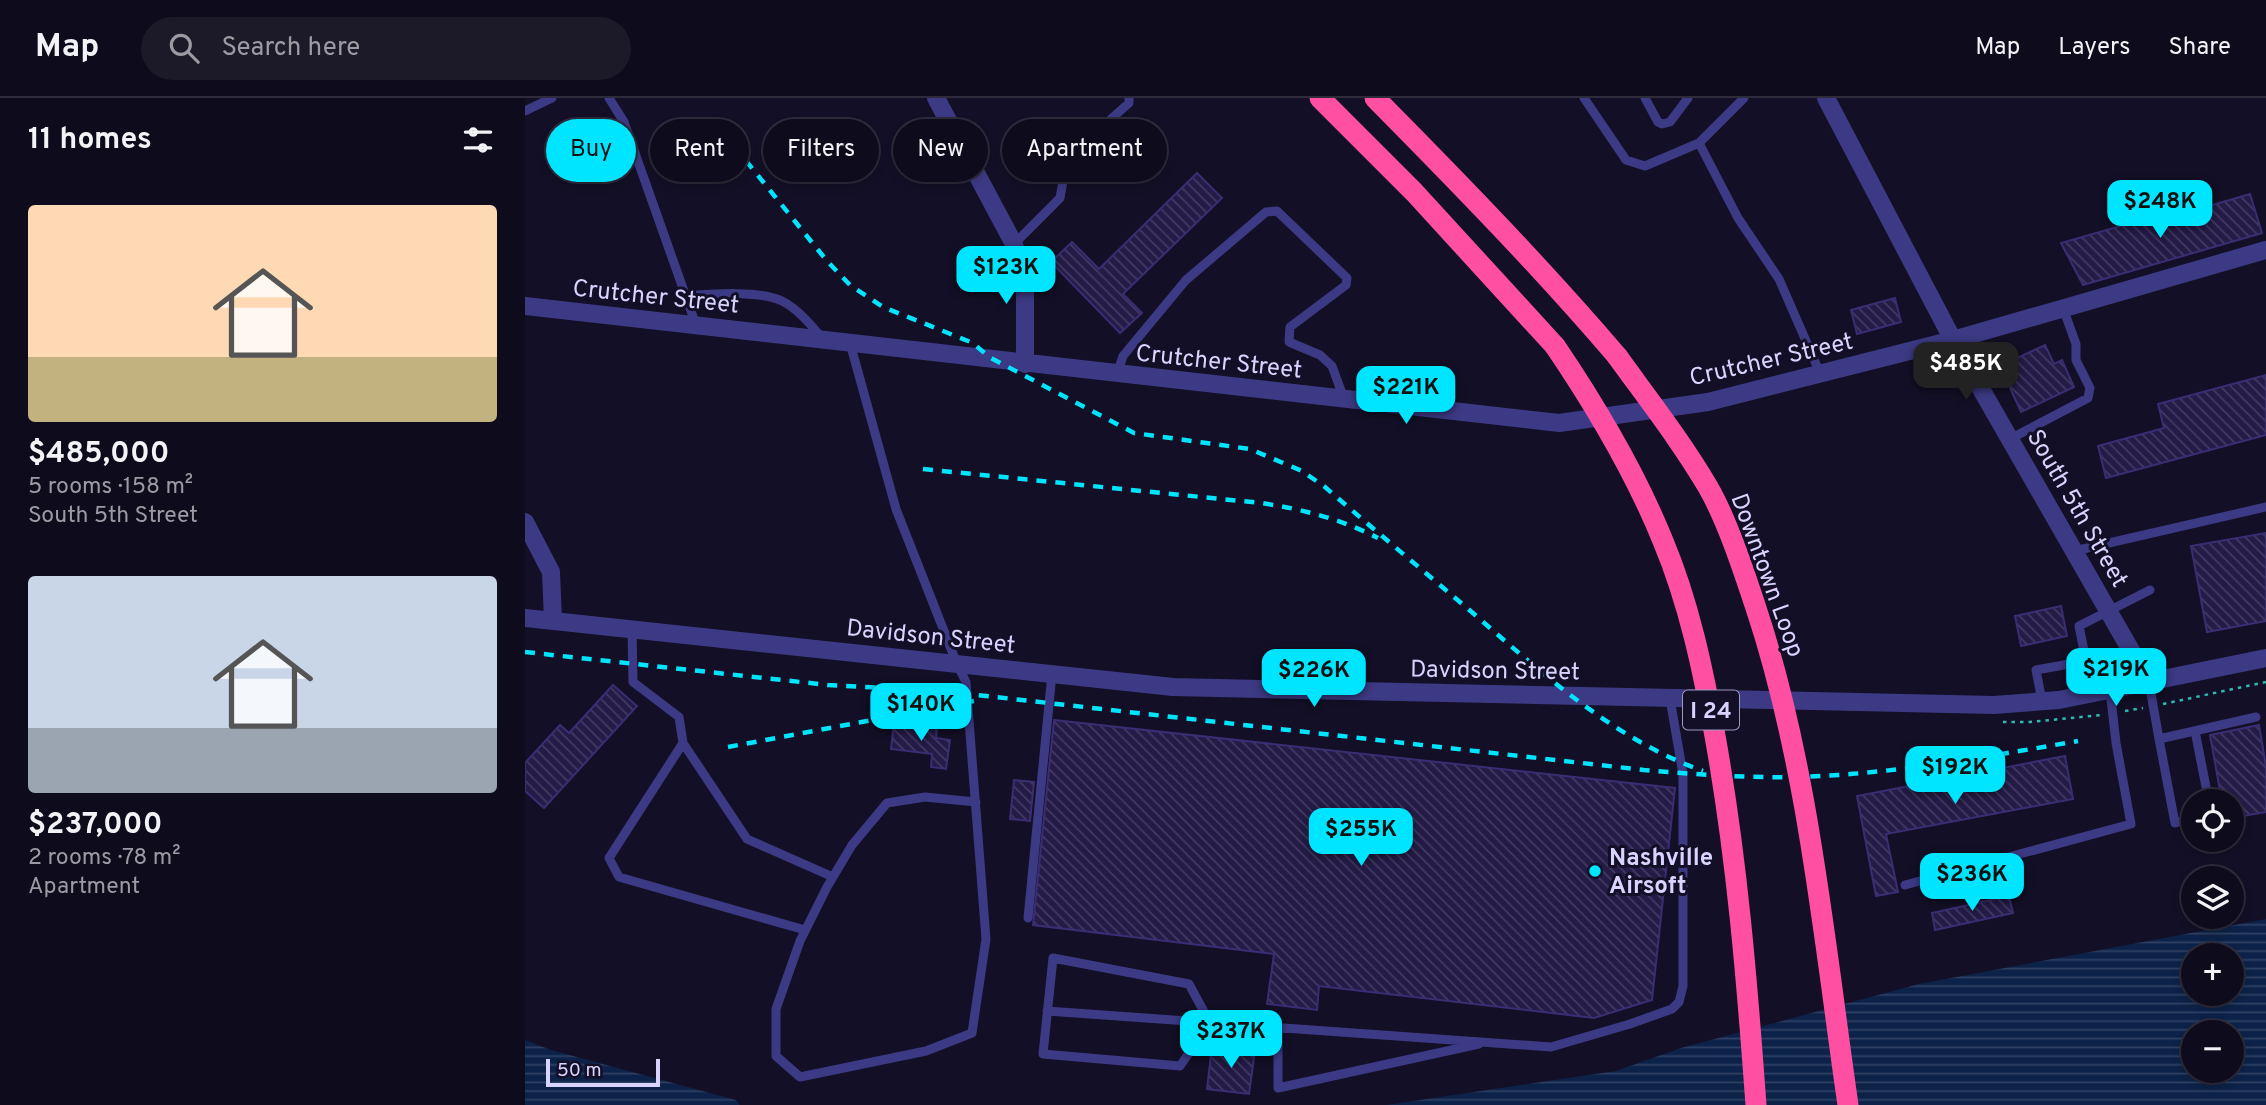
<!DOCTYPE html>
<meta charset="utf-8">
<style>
:root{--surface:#0e0b1c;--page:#1c1929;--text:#f1f3f6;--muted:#9b9ba3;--line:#2e2b3b;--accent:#00e5ff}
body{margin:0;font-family:Overpass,sans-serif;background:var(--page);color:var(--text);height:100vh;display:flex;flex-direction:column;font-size:26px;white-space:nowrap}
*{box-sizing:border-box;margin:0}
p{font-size:23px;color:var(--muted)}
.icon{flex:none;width:38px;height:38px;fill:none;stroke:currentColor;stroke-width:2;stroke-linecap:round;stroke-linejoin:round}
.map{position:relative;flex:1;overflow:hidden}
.drawer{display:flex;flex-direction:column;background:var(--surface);width:525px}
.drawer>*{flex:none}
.hud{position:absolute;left:21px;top:21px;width:665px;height:63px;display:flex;gap:14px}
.tools{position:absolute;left:1656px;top:691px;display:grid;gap:14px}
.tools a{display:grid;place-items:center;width:63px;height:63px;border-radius:50%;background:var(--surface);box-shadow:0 4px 10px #0003,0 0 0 2px var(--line);font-size:35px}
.scale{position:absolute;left:21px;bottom:18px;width:114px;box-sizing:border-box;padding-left:7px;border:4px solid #d9d4ff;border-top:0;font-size:19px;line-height:24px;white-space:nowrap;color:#d9d4ff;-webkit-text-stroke:5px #130f26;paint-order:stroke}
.price{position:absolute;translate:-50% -60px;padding:0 16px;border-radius:14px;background:var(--accent);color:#111;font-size:23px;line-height:46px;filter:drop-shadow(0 2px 4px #0008)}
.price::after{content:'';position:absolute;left:50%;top:42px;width:21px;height:16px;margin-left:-10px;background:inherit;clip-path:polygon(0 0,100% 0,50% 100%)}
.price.current{background:#222;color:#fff}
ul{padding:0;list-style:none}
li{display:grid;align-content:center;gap:14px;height:371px;padding:0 28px}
li span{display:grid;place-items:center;height:217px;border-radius:7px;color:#555}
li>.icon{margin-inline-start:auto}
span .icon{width:126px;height:126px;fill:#fffc;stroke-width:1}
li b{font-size:30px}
h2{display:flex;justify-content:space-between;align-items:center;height:84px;padding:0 28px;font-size:30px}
.tag{padding:0 24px;border-radius:32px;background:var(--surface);box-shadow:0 4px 10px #0003,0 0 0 2px var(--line);font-size:24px;line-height:63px}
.tag.current{background:var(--accent);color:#111}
header{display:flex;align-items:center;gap:42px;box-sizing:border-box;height:98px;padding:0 35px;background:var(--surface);border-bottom:2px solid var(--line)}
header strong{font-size:33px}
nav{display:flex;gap:38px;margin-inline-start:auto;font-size:24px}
.search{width:490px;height:63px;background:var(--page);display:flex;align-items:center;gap:18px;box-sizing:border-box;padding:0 24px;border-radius:38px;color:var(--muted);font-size:26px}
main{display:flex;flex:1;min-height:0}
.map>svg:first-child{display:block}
.water{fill:url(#water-rules);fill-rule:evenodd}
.building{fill:url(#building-back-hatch);stroke:#3b2d73;stroke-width:2}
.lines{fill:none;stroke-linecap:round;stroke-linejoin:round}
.path{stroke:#2fb8b0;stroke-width:2.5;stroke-dasharray:3.5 5;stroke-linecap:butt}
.service{stroke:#3d3a85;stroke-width:9}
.minor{stroke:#3d3a85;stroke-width:18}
.tertiary{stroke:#3d3a85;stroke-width:18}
.motorway{stroke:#ff4fa3;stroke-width:21}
.rail{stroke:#00e5ff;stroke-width:4.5;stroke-dasharray:10 9;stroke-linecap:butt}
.motorway-bridge{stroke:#ff4fa3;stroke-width:21}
.poi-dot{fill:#00e5ff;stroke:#130f26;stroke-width:2.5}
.labels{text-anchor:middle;stroke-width:6;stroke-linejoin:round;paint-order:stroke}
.shield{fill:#130f26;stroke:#9e99be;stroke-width:2}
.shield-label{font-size:23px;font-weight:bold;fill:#d9d4ff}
.street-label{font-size:24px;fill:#d9d4ff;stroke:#130f26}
.poi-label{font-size:24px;font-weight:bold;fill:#d9d4ff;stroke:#130f26;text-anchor:start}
</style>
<header>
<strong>Map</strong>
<div class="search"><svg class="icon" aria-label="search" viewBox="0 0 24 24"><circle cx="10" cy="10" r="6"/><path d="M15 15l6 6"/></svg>Search here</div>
<nav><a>Map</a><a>Layers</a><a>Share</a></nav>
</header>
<main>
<section class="drawer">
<h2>11 homes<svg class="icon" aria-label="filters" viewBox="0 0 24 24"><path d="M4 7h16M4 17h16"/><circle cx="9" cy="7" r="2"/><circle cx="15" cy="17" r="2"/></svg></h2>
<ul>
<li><span style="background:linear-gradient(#ffd9b3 70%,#c2b280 0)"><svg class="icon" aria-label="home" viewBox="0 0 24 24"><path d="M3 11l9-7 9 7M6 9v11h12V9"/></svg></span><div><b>$485,000</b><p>5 rooms · 158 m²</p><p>South 5th Street</p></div></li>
<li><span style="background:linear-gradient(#c9d6e8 70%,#9aa5b1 0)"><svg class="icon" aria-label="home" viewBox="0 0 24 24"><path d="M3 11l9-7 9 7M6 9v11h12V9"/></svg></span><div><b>$237,000</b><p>2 rooms · 78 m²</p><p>Apartment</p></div></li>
</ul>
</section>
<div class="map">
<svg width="1741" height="1007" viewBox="0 0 1741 1007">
<defs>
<pattern id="water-rules" width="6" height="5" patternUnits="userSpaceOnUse" patternTransform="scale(1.75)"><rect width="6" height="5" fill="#0c2248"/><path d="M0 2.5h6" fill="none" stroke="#2f4163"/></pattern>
<pattern id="building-back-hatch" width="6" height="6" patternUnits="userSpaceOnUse" patternTransform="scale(1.75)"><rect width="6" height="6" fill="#241b47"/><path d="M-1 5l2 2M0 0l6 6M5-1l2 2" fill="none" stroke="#433b63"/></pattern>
</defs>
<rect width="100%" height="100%" fill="#130f26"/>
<path class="water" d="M1741 821V1007H861L1091 973 1156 950 1394 886ZM1668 858H1706V896H1668ZM1668 934H1706V973H1668Z
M0 942 26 952 211 1002 215 1007H0Z"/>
<path class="building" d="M672 75 697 100 598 196 617 215 595 235 526 164 547 144 574 171Z
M1725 96 1737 135 1558 187 1536 145 1651 112 1653 122 1685 113 1684 108Z
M1370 200 1376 224 1332 236 1326 212Z
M1520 247 1529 266 1537 262 1549 289 1496 314 1475 268Z
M1741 277V337L1581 380 1573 348 1639 330 1633 306Z
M1741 435V523L1682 534 1666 448Z
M1536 508 1542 538 1496 548 1490 518Z
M88 587 112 608 19 710 0 693V665L35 627 44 635Z
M529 622 1150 690 1127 902 1069 920 794 888 792 912 742 906 749 856 508 827Z
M369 625 412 630 411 640 425 642 421 671 406 669 407 656 366 651Z
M1734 627 1741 668V714L1706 720V704H1697L1685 637Z
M1540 658 1548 701 1361 736 1373 794 1351 798 1332 698Z
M489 682 509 684 505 723 485 721Z
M1484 798 1488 815 1410 832 1407 815Z
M687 948 730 953 724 996 682 991Z"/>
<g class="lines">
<path class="path" d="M1638 606 1741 584
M1600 613 1618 610
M1478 624H1505L1576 617"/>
<path class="service" d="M84 0 99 24 171 227
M1059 0 1101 62 1120 68 1174 45
M1120 0 1133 24 1137 26 1145 24 1163 0
M1219 0 1174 45 1213 120 1254 181 1295 275
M0 13 27 0
M489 146 535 100 542 60 604 5V0
M161 198C187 196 234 192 257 203 273 211 286 227 297 240
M325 245 371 411 432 566 441 584 461 841 447 935 401 953 275 979 251 958V911L275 843 302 789 327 747 362 705 400 699 451 704
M592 276 598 258 661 182 741 114 752 113 822 180 821 187 765 229 764 244 795 257 807 268 819 301
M1485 341 1563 300 1565 290 1551 262V246L1538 210
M1549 453 1741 409
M107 531 108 584 154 619 158 645 222 741 308 779
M1561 563 1554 528 1625 492
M1624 584 1634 641 1731 619
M1517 603 1511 572 1561 563 1571 595
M1670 633 1684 704
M1634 641 1650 725 1668 720
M158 645 84 760 94 779 280 832
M1380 787 1606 726 1591 645 1585 592
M503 820 527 576
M528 860 664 886 685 925 655 968 518 956Z
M522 913 1026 949 1105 926 1147 911 1154 904 1158 888V676L1145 601
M753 931V990L954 946"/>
<path class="minor" d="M411 0 489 146 500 193V266
M1301 0 1428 242 1624 584
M0 208 1034 325 1183 304 1428 242 1741 152"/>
<path class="tertiary" d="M0 424 26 474 28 522
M0 520 648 589 1469 607 1534 602 1741 560"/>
<path class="motorway" d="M795 0 889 94 1030 248
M850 0C933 84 1015 168 1092 258"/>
<path class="rail" d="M197 33 302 163 325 187 358 209 448 245 464 259 609 335 725 351 777 373 800 389C847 430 895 470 942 510 1015 573 1086 640 1178 673
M398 371 736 405C777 411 816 421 853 440
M0 554 303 587 417 593 1119 672C1168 676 1218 680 1268 679 1364 677 1459 659 1553 643
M203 649 449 603"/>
<path class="motorway-bridge" d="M1030 248C1072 310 1110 374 1138 443 1164 505 1178 572 1190 638 1212 760 1222 883 1231 1007
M1092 258C1123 301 1156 343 1183 389 1202 422 1218 471 1230 507 1283 665 1299 842 1323 1007"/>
</g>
<circle class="poi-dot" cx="1070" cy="773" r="7"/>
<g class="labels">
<rect class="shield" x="1158" y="592.5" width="56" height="39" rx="5"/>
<g class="shield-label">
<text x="1186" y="620">I 24</text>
</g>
<g class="street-label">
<text transform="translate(131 198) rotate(6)" y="8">Crutcher Street</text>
<text transform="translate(1246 261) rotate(-13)" y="8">Crutcher Street</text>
<text transform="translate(694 263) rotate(6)" y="8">Crutcher Street</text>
<text transform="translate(1553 410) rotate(60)" y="8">South 5th Street</text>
<text transform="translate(1243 477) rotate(70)" y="8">Downtown Loop</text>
<text transform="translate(406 538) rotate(6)" y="8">Davidson Street</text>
<text transform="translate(970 572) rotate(1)" y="8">Davidson Street</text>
</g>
<g class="poi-label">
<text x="1084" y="767">Nashville<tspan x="1084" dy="28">Airsoft</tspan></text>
</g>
</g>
</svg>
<div class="tools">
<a><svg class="icon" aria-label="locate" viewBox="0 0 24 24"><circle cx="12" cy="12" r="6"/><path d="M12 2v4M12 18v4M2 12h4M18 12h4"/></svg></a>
<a><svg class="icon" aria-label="layers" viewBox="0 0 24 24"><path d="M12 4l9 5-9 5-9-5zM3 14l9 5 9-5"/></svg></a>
<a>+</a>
<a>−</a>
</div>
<div class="scale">50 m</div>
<b class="price" style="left:1635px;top:142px">$248K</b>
<b class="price" style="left:481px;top:208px">$123K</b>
<b class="price current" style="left:1441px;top:304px">$485K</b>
<b class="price" style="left:881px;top:328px">$221K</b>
<b class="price" style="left:1591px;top:610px">$219K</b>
<b class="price" style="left:789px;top:611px">$226K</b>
<b class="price" style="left:396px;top:645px">$140K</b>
<b class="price" style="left:1430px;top:708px">$192K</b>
<b class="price" style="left:836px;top:770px">$255K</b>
<b class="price" style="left:1447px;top:815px">$236K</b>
<b class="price" style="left:706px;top:972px">$237K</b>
<div class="hud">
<a class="tag current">Buy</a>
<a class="tag">Rent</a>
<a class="tag">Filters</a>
<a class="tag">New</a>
<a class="tag">Apartment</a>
</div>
</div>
</main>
